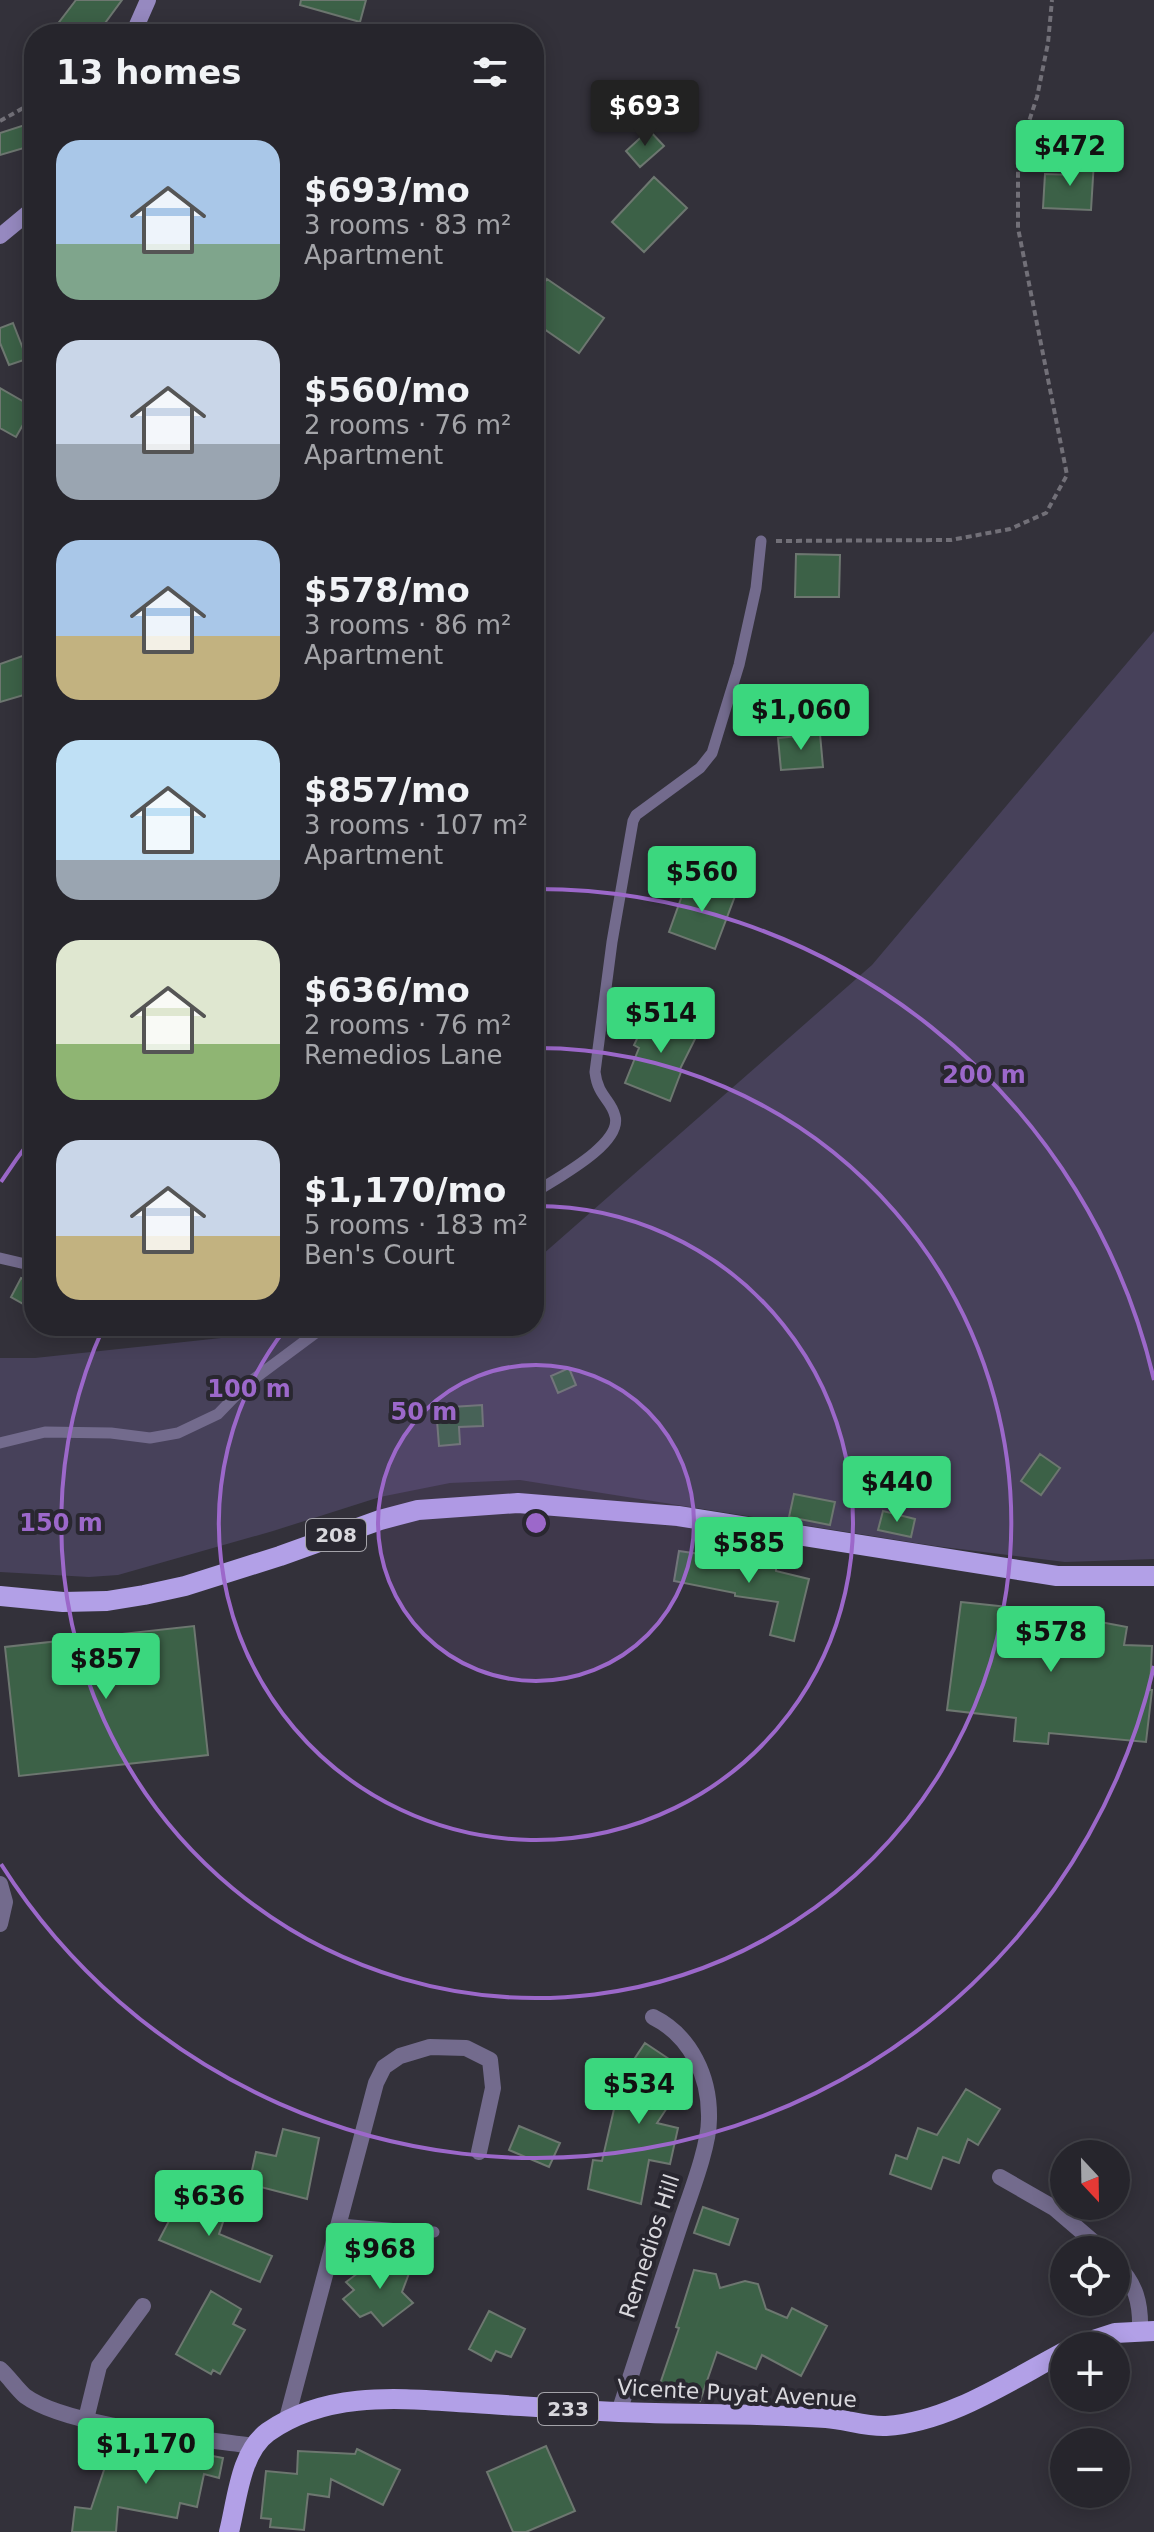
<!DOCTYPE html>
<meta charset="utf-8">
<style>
:root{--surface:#26252c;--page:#323138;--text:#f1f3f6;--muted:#a4a5a9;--line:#424248;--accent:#3bd77e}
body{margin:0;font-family:"DejaVu Sans",sans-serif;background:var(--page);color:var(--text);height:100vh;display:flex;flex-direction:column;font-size:30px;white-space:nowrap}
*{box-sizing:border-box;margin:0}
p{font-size:26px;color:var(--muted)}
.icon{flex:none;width:44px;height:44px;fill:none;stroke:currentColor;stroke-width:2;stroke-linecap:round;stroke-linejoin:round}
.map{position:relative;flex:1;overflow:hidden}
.details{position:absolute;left:24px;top:24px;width:520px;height:1312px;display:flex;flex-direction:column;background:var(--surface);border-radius:32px;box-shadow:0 4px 20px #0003,0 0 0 2px var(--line)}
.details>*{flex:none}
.needle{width:52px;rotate:158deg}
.buttons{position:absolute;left:1050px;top:2140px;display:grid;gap:16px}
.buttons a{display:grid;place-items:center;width:80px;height:80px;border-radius:50%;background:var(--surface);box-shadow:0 4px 20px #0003,0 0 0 2px var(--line);font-size:40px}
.price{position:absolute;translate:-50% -68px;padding:0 18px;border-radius:8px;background:var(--accent);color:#111;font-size:26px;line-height:52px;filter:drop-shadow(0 2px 4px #0008)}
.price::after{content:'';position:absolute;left:50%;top:48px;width:24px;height:18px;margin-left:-12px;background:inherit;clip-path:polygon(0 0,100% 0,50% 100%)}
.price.active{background:#222;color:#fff}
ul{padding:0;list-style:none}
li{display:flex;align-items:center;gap:24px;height:200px;padding:0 32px}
li span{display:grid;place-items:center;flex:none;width:224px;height:160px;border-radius:24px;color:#555}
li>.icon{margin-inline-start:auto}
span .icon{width:96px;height:96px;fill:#fffc;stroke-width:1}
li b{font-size:34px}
h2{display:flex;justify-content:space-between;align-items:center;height:96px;padding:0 32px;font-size:34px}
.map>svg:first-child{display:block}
.green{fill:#47415a}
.building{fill:#3c6147;stroke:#6d7770;stroke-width:2}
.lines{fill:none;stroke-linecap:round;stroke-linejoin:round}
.path{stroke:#727078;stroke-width:4;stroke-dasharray:6 4;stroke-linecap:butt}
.lane{stroke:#736b8d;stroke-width:11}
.street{stroke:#736b8d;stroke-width:16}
.secondary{stroke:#9689c0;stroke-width:16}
.primary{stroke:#b2a0e7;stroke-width:20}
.ring{fill:none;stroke:#9c68ca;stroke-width:4}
.labels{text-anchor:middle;stroke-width:8;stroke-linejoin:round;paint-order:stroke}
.shield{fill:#292730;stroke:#a4a3a9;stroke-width:2}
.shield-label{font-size:20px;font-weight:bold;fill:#d9d8dd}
.street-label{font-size:22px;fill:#d9d8dd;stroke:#292730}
.centre{fill:#9c68ca;stroke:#292730;stroke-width:4}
.ring-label{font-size:24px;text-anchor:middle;font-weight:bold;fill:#9c68ca;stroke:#292730;stroke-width:8;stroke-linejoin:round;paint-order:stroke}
</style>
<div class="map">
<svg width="1154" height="2532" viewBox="0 0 1154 2532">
<rect width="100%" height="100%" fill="#33313a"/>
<path class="green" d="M1154 631V1559L1065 1562 935 1546 520 1480 450 1483 380 1497 273 1531 118 1575 89 1577 0 1572V1358H35L333 1326H534V1262L872 965Z"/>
<path class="building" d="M76 0H122L97 34H50Z
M301 0H366L360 22 300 5Z
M34 122V145L0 155V133Z
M649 130 664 146 640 167 626 151Z
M1075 160 1094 161 1091 210 1043 208 1045 174 1074 175Z
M654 177 687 208 644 252 612 222Z
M547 279 604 318 579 353 534 322V297Z
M13 323 27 359 9 365 0 343V328Z
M0 388 33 407 16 437 0 428Z
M796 554 840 555 839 597H795Z
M34 652V692L0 702V664Z
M820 734 823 767 781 770 778 738Z
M688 879 735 896 715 949 669 932Z
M652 1008 699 1031 679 1071 681 1072 670 1101 625 1083 639 1048 634 1045Z
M21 1278 34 1285V1310L11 1297Z
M569 1368 576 1385 558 1393 551 1376Z
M482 1405 483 1426 459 1427 460 1444 439 1446 436 1408Z
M1040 1454 1060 1468 1041 1495 1021 1481Z
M794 1494 835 1502 830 1525 789 1517Z
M883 1511 915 1519 911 1537 878 1530Z
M679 1551 776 1565V1571L809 1579 794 1641 770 1635 778 1602 735 1596V1593L674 1581Z
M961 1602 1037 1610 1127 1627 1124 1645 1152 1646 1150 1690H1152L1146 1742 1049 1733 1048 1744 1014 1741 1016 1718 947 1710Z
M194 1626 208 1755 19 1776 5 1647Z
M645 2043 690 2073 657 2123 678 2128 670 2164 649 2160 641 2204 588 2189 593 2160 602 2161 621 2079Z
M966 2089 1000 2109 978 2145 968 2139 959 2163 943 2157 931 2189 890 2174 896 2155 907 2159 918 2128 937 2135Z
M519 2126 560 2143 549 2167 509 2150Z
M283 2129 319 2138 307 2199 249 2184 256 2152 276 2156Z
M169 2191 197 2201 196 2205 225 2216 219 2234 272 2256 260 2282 159 2240 169 2221 160 2217Z
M703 2207 738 2219 729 2245 694 2233Z
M378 2258 411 2268 402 2292 413 2303 383 2326 371 2312 360 2317 343 2299 354 2290 346 2282Z
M694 2270 716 2274 720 2288 745 2281 758 2284 766 2309 787 2318 792 2308 827 2326 801 2376 762 2355 756 2369 717 2352 700 2401 659 2387 679 2328 676 2327Z
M211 2291 241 2309 233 2324 245 2330 220 2374 213 2370 211 2374 176 2354Z
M489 2311 525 2329 511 2357 496 2351 491 2361 469 2349Z
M152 2444 223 2458 219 2478 204 2474 197 2507 180 2503 177 2518 118 2507 116 2532H72L75 2507 91 2509 112 2446 150 2457Z
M546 2446 575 2511 526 2532H513L487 2472Z
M357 2449 400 2470 383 2505 331 2479 329 2497 308 2494 304 2530 270 2527 271 2519 261 2518 266 2471 297 2474 298 2451 355 2454Z"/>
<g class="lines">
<path class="path" d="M0 121 34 102
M776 541 951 540 1010 529 1046 513 1067 475 1018 228V155L1037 97 1048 43 1052 0"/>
<path class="lane" d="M534 1193C555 1179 623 1144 615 1116 611 1099 598 1097 595 1072L612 942 633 821 636 815 700 768 712 753 739 665 756 588 761 541
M0 1258 34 1266
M0 1443 45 1432 111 1433 150 1438 178 1433 218 1414 247 1384 325 1326
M340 2224 434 2232"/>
<path class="street" d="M0 1884 5 1902 0 1924
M1000 2177 1054 2208 1103 2250
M1116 2264C1136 2284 1141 2303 1140 2331
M0 2369C9 2377 16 2388 25 2396 67 2427 199 2438 254 2446
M619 2412C640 2348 661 2283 682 2219 691 2192 709 2146 709 2119 710 2077 691 2036 653 2017
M86 2419 99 2366 143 2306
M286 2422 376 2083 384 2067 400 2056 430 2047 466 2048 490 2060 493 2088 479 2152"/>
<path class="secondary" d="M133 34 148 0
M0 236 34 208"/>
<path class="primary" d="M0 1596 63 1602 107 1601 144 1595 185 1586 280 1556 380 1520 418 1510 518 1503 678 1516 1057 1576H1154
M1075 2346 1115 2333 1154 2331
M229 2532C237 2501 240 2452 268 2432 329 2389 405 2399 474 2403 522 2406 571 2410 619 2412 688 2415 757 2413 826 2418 845 2419 866 2427 886 2426 949 2422 1009 2381 1064 2352"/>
</g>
<circle cx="536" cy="1523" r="158" fill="#9c68ca" fill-opacity=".12"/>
<g class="ring">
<circle cx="536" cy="1523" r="158"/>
<path d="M536 1206A317 317 0 1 1 286 1328"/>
<path d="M536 1048A475 475 0 1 1 104 1326"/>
<path d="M1154 1666A634 634 0 0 1 1 1864M1 1182A634 634 0 0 1 33 1137M536 889A634 634 0 0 1 1154 1380"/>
</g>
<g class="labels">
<g class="shield">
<rect x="306" y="1519" width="60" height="32" rx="6"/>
<rect x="538" y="2393" width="60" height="32" rx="6"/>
</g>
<g class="shield-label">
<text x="336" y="1542">208</text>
<text x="568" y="2416">233</text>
</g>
<g class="street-label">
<text transform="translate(649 2246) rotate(-72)" y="8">Remedios Hill</text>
<text transform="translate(737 2393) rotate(3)" y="8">Vicente Puyat Avenue</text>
</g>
</g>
<circle cx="536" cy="1523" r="12" class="centre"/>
<g class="ring-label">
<text x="984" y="1083">200 m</text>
<text x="249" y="1397">100 m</text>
<text x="424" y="1420">50 m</text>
<text x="61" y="1531">150 m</text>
</g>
</svg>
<div class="buttons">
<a><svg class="needle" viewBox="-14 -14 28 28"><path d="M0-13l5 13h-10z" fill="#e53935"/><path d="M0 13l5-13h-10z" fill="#a4a5a9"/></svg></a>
<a><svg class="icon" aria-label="locate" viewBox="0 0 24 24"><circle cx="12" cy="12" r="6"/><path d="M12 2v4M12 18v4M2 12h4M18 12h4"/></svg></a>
<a>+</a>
<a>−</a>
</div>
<b class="price active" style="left:645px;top:148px">$693</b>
<b class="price" style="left:1070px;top:188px">$472</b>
<b class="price" style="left:801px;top:752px">$1,060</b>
<b class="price" style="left:702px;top:914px">$560</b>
<b class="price" style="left:661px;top:1055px">$514</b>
<b class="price" style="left:897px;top:1524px">$440</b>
<b class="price" style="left:749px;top:1585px">$585</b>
<b class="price" style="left:1051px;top:1674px">$578</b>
<b class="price" style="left:106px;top:1701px">$857</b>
<b class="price" style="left:639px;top:2126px">$534</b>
<b class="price" style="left:209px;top:2238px">$636</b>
<b class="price" style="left:380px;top:2291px">$968</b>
<b class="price" style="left:146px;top:2486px">$1,170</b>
<section class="details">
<h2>13 homes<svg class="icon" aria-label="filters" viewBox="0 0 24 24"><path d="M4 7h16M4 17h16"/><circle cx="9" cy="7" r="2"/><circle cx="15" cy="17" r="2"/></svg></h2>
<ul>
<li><span style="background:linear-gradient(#a9c7e8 65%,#7fa58c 0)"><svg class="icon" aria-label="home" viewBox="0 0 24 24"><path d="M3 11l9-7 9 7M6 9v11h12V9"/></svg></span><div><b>$693/mo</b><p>3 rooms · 83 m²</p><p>Apartment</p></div></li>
<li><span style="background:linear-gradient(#c9d6e8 65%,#9aa5b1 0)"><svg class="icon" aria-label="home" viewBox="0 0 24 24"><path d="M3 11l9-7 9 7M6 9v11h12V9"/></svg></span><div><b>$560/mo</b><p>2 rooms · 76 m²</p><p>Apartment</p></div></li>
<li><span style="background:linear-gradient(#a9c7e8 60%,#c2b280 0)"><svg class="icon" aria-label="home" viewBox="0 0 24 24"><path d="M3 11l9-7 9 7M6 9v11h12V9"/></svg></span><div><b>$578/mo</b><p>3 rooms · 86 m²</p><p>Apartment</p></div></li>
<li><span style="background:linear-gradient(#bfe0f5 75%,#9aa5b1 0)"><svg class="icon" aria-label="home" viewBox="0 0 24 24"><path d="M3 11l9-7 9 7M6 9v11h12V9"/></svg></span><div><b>$857/mo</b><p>3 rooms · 107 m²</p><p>Apartment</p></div></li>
<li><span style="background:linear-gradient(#dfe7d0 65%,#8fb573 0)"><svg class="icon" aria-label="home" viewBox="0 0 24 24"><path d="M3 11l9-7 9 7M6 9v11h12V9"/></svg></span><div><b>$636/mo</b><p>2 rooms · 76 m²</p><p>Remedios Lane</p></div></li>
<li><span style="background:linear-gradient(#c9d6e8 60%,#c2b280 0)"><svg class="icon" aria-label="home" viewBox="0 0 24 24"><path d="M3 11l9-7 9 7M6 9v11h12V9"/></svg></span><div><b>$1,170/mo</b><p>5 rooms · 183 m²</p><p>Ben's Court</p></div></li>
</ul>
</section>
</div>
